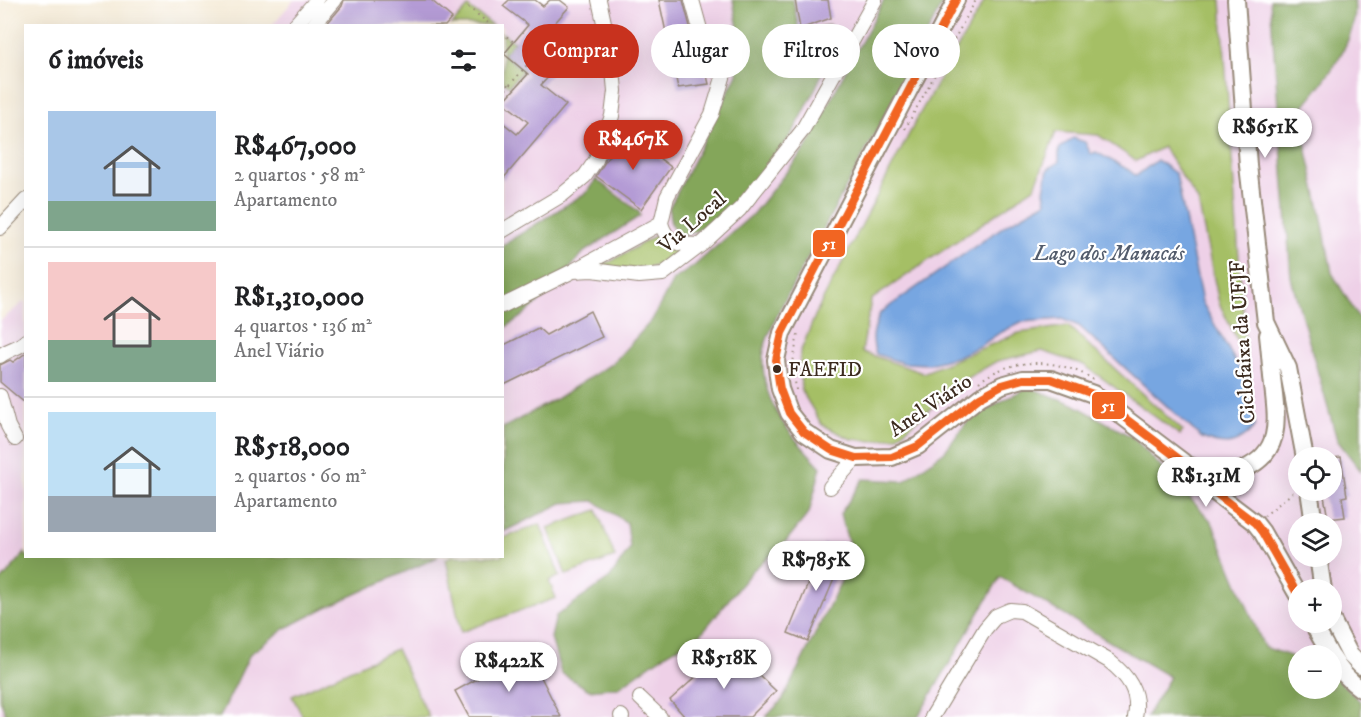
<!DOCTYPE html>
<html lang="pt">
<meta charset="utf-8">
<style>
:root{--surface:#fff;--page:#f2f2f2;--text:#202124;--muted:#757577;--line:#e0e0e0;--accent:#c8321e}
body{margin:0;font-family:"IM FELL DW Pica",serif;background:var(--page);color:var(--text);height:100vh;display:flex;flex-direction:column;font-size:22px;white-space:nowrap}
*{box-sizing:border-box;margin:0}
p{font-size:20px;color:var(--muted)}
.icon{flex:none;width:33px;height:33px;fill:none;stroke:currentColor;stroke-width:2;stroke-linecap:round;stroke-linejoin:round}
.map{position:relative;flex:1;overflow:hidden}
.drawer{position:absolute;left:24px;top:24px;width:480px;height:534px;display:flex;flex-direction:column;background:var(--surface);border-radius:0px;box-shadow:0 6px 24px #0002}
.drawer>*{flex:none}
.top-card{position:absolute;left:522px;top:24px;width:570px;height:54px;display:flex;gap:12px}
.fabs{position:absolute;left:1288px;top:447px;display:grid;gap:12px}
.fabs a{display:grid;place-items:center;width:54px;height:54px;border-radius:50%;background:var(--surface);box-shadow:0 6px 24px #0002;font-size:30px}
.price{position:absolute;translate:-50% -51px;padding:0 14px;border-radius:21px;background:#fff;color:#222;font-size:20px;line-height:39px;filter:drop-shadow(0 2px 3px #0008)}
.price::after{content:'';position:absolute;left:50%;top:36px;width:18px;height:14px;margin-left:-9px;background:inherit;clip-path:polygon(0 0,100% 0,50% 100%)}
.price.active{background:var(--accent);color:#fff}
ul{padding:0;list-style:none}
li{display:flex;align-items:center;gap:18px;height:150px;padding:0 24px}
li+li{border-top:2px solid var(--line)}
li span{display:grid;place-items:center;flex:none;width:168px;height:120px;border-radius:0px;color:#555}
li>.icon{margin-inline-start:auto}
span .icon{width:72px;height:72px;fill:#fffc;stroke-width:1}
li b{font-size:26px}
h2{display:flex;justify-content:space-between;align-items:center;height:72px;padding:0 24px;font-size:26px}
.pill{padding:0 21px;border-radius:27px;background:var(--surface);box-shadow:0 6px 24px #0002;font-size:21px;line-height:54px}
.pill.active{background:var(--accent);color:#fff}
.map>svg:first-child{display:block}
.built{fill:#eed0e7;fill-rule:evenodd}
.green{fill:#a5bf65;stroke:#707442;stroke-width:1.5}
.forest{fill:#84a65a;stroke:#60683c;stroke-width:1.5}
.water{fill:#77a6e1;stroke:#596880;stroke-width:1.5}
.building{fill:#b49bd5}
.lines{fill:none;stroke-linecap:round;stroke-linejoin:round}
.minor-casing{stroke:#988a7a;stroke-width:16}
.major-casing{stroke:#988a7a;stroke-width:20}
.path{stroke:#988a7a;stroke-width:2;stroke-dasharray:1.5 4.5;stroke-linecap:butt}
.minor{stroke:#fff;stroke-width:14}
.major{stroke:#fff;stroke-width:16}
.bus-1-casing{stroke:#fff;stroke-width:12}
.bus-1{stroke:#f26522;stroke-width:8}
.bus-dot{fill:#3b2a1e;stroke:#fff;stroke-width:2}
.labels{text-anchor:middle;stroke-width:4.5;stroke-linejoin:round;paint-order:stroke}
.bus-label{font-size:20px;fill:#3b2a1e;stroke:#fff;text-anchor:start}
.street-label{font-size:21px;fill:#3b2a1e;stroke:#fff}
.water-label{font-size:22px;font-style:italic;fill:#535c6c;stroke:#fff}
.line-badge{stroke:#fff;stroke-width:2}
.badge-label{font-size:16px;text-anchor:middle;font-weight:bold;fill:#fff}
</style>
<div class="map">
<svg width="1361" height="717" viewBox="0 0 1361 717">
<rect width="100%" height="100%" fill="#fff"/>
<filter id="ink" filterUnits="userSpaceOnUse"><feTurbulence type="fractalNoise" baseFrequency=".0167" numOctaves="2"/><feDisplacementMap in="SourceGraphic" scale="12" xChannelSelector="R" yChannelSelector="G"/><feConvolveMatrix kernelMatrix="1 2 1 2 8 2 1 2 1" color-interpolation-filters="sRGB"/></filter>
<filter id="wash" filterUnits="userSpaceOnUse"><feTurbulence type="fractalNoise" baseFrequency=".008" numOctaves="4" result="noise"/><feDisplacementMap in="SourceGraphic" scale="24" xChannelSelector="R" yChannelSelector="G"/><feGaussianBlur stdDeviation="1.35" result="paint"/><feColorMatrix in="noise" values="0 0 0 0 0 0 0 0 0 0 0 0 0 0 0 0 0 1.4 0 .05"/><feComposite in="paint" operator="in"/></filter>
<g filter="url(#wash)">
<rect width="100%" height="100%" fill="#f5ebd7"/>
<path class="built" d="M294 0H1361V717H0V321L25 301 26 556H502V26L272 25ZM1299 458H1332V490H1299ZM1299 524H1332V556H1299ZM1299 590H1332V622H1299ZM1299 656H1332V688H1299Z"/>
<path class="green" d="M985 0H1221L1246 358 1219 303 1198 201 1163 147 1136 161 1098 135 1056 132 1035 187 871 300 862 352 923 373 1019 333 1068 326 1183 431 1180 435 1084 365 1042 351 997 361 967 378 897 437 873 441 851 439 822 425 801 390 800 353 817 311 919 115Z
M468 7 492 25H452Z
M502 33 514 42 504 54 518 66 522 61 527 65 509 86 503 81Z
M658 234 669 248 680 254C656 271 628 273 600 264L612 261Z
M597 510 615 557 566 575 548 528Z
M540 524 560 576 549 581 556 598 461 632 446 559 452 556H502L503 538Z
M396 649 429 717H303L292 696Z"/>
<path class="forest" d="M733 0H793L799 31 830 25C830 34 831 44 829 53 827 67 801 119 793 132 781 150 671 291 669 209L737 74 740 39Z
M884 0H944L889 108 780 309C773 326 762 344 763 363 764 407 792 437 821 467L809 513 783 545 752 571 701 634 663 656 619 687 589 690 561 673 551 638 556 616 610 578 630 548 627 523 594 501 562 503 503 532V428L556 399 613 363 652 320 673 280 694 266 752 215 809 144 836 89Z
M1270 0H1354C1361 36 1325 81 1303 107L1305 142 1321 214 1332 273 1361 322V471L1337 440 1291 278Z
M596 179 639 212 640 216 584 252 547 295 521 317 503 329V245L587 192Z
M1028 387 1073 404 1134 438 1212 522 1264 647 1299 659V688H1332V674L1361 702V717H1146L1170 677 1000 577 918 717H766L783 699 853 557 840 514 863 479 904 481 945 451 970 418Z
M25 553 26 556 438 557 327 607 286 628 250 654 220 717H6L0 699V582Z"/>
<path class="water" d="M1073 138 1085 142 1091 154 1096 152 1129 170 1136 176 1157 160 1176 174 1202 302 1248 384 1255 426C1238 446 1226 448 1202 438L1079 326 1062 319 1021 322 998 334 980 346 956 357 929 364 903 363 876 354C870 339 874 328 880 313L1007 224 1046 202 1044 191 1048 169 1059 162V149Z"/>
<g id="blocks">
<path class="building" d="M344 0H431L452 18 445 26H325L342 6Z
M509 0H535L543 6 550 0H560L569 7 542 37 567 57 541 85 566 105 502 180V122L517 134 528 122 503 102 528 74 504 54 528 25 503 6Z
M659 0H683L697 53 703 59 709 84 678 88Z
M795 0H828L831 18 800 29Z
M624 132 671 167 641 209 596 176Z
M590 311 602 337 502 386V346L538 328 546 335Z
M26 353V404L0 382V365L10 360 13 362Z
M1341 457 1347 496 1342 497 1345 517 1328 519 1323 490H1332V458Z
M824 544 845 553 808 641 788 633Z
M729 647 776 691 750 717H685L670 700Z
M528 651 561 717H469L455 691Z"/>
</g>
</g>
<g filter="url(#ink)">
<use href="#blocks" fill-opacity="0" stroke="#988a7a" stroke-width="1.5"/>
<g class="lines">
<defs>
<path id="minor" d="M692 0 706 51
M294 26 317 0
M313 26 335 0
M838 37 841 59
M705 56a15 15 0 1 1 30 0a15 15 0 1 1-30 0Z
M661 223 667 197 712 114 725 71
M0 228 26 200
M502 231 562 195 585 176 596 160 612 116 615 91 612 59 599 0
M573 271 592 270 639 276 663 274 701 245 740 209 802 131 875 0
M502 306 573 271 661 223C667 245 681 245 701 245
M0 356C8 349 18 349 26 341
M0 396 8 426 15 439
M830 487 856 458
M640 698 660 717
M621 716 622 717
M932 717 985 629 996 616 1010 610 1022 611 1109 661C1128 676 1140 692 1135 717"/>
<path id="major" d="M956 0 782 333 776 360 778 376 780 389 789 413 804 432 831 450 856 458 892 457 918 446 980 397 1002 385 1023 379H1051L1093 394 1183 462 1209 488 1255 523 1262 532 1299 597
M1236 0 1248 165 1266 322 1288 368 1305 458
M1190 466C1209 474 1224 478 1244 469 1282 452 1277 421 1273 386 1271 369 1270 352 1268 335
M1309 490 1314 524
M1318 556 1323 590
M1332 620 1350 655 1361 666
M1312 622 1331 656
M1332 657C1339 669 1349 681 1361 689"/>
</defs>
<use href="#minor" class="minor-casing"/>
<use href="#major" class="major-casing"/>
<path class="path" d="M468 7 492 26
M502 33 514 42
M502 81 509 86
M502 94 527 65
M905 129 976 0
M979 382C1012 356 1060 358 1094 380
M796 390 793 363 798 333
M1264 516 1297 489"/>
<use href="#minor" class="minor"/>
<use href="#major" class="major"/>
<defs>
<path id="bus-1" d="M956 0 782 333 776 360 778 376 780 389 789 413 804 432 831 450 856 458 892 457 918 446 980 397 1002 385 1023 379H1051L1093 394 1183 462 1209 488 1255 523 1262 532 1299 597"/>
</defs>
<use href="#bus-1" class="bus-1-casing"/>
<use href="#bus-1" class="bus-1"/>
</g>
</g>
<circle class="bus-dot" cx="777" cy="369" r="5"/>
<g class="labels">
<g class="bus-label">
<text x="788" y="376">FAEFID</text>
</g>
<g class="street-label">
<text transform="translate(692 222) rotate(-41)" y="7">Via Local</text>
<text transform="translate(1242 342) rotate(-94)" y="7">Ciclofaixa da UFJF</text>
<text transform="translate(930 405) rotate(-34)" y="7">Anel Viário</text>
</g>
<g class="water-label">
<text x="1109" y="260">Lago dos Manacás</text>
</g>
</g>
<g class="line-badge">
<rect x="812" y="229" width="34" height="29" rx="6" fill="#f26522"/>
<rect x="1091" y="391" width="35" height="29" rx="6" fill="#f26522"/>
</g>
<g class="badge-label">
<text x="829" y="249">51</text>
<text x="1108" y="411">51</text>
</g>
</svg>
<div class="fabs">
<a><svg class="icon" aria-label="locate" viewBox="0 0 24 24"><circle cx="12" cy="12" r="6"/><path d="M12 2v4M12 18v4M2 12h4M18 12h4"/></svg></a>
<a><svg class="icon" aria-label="layers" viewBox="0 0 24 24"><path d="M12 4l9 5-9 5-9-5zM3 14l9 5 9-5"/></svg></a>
<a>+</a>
<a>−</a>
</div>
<b class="price" style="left:1265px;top:159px">R$651K</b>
<b class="price active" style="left:633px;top:171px">R$467K</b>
<b class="price" style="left:1206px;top:508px">R$1.31M</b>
<b class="price" style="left:816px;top:592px">R$785K</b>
<b class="price" style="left:724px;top:690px">R$518K</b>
<b class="price" style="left:509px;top:693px">R$422K</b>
<div class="top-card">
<a class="pill active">Comprar</a>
<a class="pill">Alugar</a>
<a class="pill">Filtros</a>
<a class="pill">Novo</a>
</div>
<section class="drawer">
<h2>6 imóveis<svg class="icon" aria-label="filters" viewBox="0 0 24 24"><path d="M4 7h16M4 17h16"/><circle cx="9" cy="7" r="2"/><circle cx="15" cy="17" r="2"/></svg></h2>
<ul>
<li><span style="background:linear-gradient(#a9c7e8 75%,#7fa58c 0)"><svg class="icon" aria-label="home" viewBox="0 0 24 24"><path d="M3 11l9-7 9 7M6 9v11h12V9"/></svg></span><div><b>R$467,000</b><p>2 quartos · 58 m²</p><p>Apartamento</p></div></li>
<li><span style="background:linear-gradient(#f6c9c9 65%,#7fa58c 0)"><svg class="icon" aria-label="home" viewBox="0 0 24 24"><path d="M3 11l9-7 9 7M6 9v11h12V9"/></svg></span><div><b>R$1,310,000</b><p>4 quartos · 136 m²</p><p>Anel Viário</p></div></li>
<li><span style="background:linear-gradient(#bfe0f5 70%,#9aa5b1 0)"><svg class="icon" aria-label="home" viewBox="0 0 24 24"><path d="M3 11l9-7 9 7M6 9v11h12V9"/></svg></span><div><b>R$518,000</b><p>2 quartos · 60 m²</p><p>Apartamento</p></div></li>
</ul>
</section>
</div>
